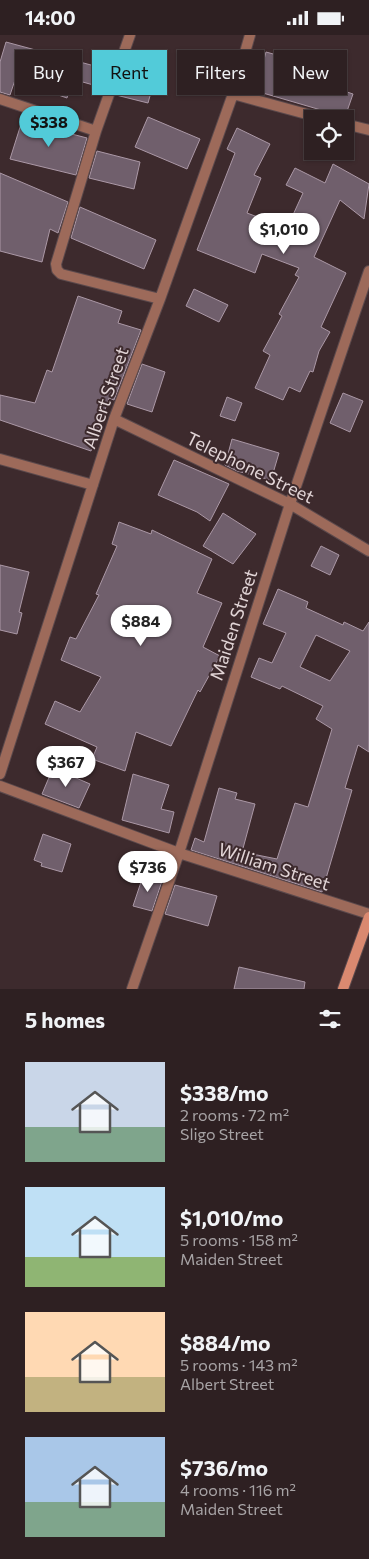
<!DOCTYPE html>
<meta charset="utf-8">
<style>
:root{--surface:#2e2022;--page:#3a2d2f;--text:#f1f3f6;--muted:#a7a3a5;--line:#493e40;--accent:#52cbd9}
body{margin:0;font-family:Commissioner,sans-serif;background:var(--page);color:var(--text);height:100vh;display:flex;flex-direction:column;font-size:19px;white-space:nowrap}
*{box-sizing:border-box;margin:0}
p{font-size:16px;color:var(--muted)}
.icon{flex:none;width:28px;height:28px;fill:none;stroke:currentColor;stroke-width:2;stroke-linecap:round;stroke-linejoin:round}
.map{position:relative;height:954px;overflow:hidden}
.details{display:flex;flex-direction:column;background:var(--surface);flex:1}
.details>*{flex:none}
.top-card{position:absolute;left:15px;top:15px;width:340px;height:45px;display:flex;gap:10px}
.tools{position:absolute;left:304px;top:75px;display:grid;gap:10px}
.tools a{display:grid;place-items:center;width:50px;height:50px;border-radius:0px;background:var(--surface);box-shadow:0 1px 4px #0004,0 0 0 1px var(--line);font-size:25px}
.price{position:absolute;translate:-50% -42px;padding:0 11px;border-radius:18px;background:#fff;color:#222;font-size:16px;line-height:32px;filter:drop-shadow(0 1px 2px #0008)}
.price::after{content:'';position:absolute;left:50%;top:30px;width:15px;height:11px;margin-left:-8px;background:inherit;clip-path:polygon(0 0,100% 0,50% 100%)}
.price.active{background:var(--accent);color:#111}
ul{padding:0;list-style:none}
li{display:flex;align-items:center;gap:15px;height:125px;padding:0 25px}
li span{display:grid;place-items:center;flex:none;width:140px;height:100px;border-radius:0px;color:#555}
li>.icon{margin-inline-start:auto}
span .icon{width:60px;height:60px;fill:#fffc;stroke-width:1}
li b{font-size:21px}
h2{display:flex;justify-content:space-between;align-items:center;height:60px;padding:0 25px;font-size:21px}
.chip{padding:0 18px;border-radius:0px;background:var(--surface);box-shadow:0 1px 4px #0004,0 0 0 1px var(--line);font-size:18px;line-height:45px}
.chip.active{background:var(--accent);color:#111}
.status{display:flex;justify-content:space-between;align-items:center;height:35px;padding:0 25px;background:var(--surface);direction:ltr}
.status svg{height:14px;fill:currentColor}
.map>svg:first-child{display:block}
.building{fill:#705f6c;stroke:#ab98a6;fill-rule:evenodd}
.lines{fill:none;stroke-linecap:round;stroke-linejoin:round}
.street-casing{stroke:#5b494c;stroke-width:12}
.secondary-casing{stroke:#5b494c;stroke-width:12}
.street{stroke:#9d6a5a;stroke-width:10}
.secondary{stroke:#da8970;stroke-width:10}
.labels{text-anchor:middle;stroke-width:4;stroke-linejoin:round;paint-order:stroke}
.street-label{font-size:18px;fill:#e2d5d7;stroke:#3d2a2d}
</style>
<div class="status"><b>14:00</b><svg viewBox="0 0 49 12"><path d="M0 12V9h3v3zM5 12V6h3v6zM10 12V3h3v9zM15 12V0h3v12zM26 1h20v11H26zM47 4h2v5h-2z"/></svg></div>
<div class="map">
<svg width="369" height="954" viewBox="0 0 369 954">
<rect width="100%" height="100%" fill="#3d2a2d"/>
<path class="building" d="M6 7 102 33 97 51 72 44 67 63 15 45 10 60 0 57V27Z
M266 17 313 30 309 44 353 59 345 82 256 56Z
M123 42 153 50 148 68 116 60Z
M148 82 200 104 187 134 135 112Z
M22 86 87 103 76 140 10 124Z
M237 93 270 109 254 140 261 143 247 178 287 193 303 158 286 150 295 133 325 148 333 129 369 149 364 184 340 165 314 222 346 238 321 292 330 297 319 316 313 337 310 336 300 357 289 352 283 365 255 353 270 320 263 316 282 281 279 279 299 242 295 240 299 233 262 219 255 238 197 215 235 118 227 114Z
M97 116 140 127 134 154 89 143Z
M0 138 68 167 58 198 50 194 42 227 0 216Z
M80 172 156 205 144 234 71 203Z
M194 254 228 270 219 287 186 271Z
M78 261 122 276 118 288 141 295 114 365 109 363 91 416 0 385V360L35 368 47 335 52 337Z
M142 329 165 337 152 377 127 369Z
M343 358 363 366 350 397 330 388Z
M227 362 242 368 235 386 220 381Z
M232 404 279 418 271 445 237 436 225 430Z
M174 425 229 449 210 486 197 477 158 460Z
M223 478 256 499 233 529 203 511Z
M119 487 151 499 152 495 212 524 197 558 222 568 203 612 220 621 200 657 198 655 171 711 136 697 125 736 92 724 97 712 45 689 55 666 80 677 101 642 61 625 70 602 76 604 99 560 96 559 117 511 112 509Z
M321 511 339 520 330 540 311 531Z
M0 530 29 537 19 577 22 578 17 599 0 595Z
M278 554 308 567 306 573 343 590 344 587 363 596 369 587V717L358 710 345 753 352 755 322 857 191 815 195 803 204 807 219 753 237 758 235 764 255 769 242 817 277 824 295 768 308 772 332 694 316 684 323 671 282 651 280 654 251 642 259 623 272 628 286 598 263 589ZM316 600 350 616 330 646 300 632Z
M53 733 90 749 79 773 42 759Z
M133 739 169 750 161 774 174 777 169 798 122 785Z
M43 799 71 809 62 837 41 831 42 828 34 825Z
M143 841 162 846 152 876 133 871Z
M175 850 217 861 208 891 165 879Z
M239 932 305 947 304 954H234Z"/>
<g class="lines">
<defs>
<path id="street" d="M130 0 96 96 56 229 57 235 61 239 160 264
M233 59 325 84
M0 64 96 96
M345 89 369 95
M114 384 290 469 369 516
M0 424 93 450
M0 739 114 384 160 264 233 59 250 0
M0 751 179 818 369 879
M132 954 179 818 290 469 369 236"/>
<path id="secondary" d="M343 954 369 882"/>
</defs>
<use href="#street" class="street-casing"/>
<use href="#secondary" class="secondary-casing"/>
<use href="#street" class="street"/>
<use href="#secondary" class="secondary"/>
</g>
<g class="labels">
<g class="street-label">
<text transform="translate(106 363) rotate(-71)" y="6">Albert Street</text>
<text transform="translate(250 433) rotate(26)" y="6">Telephone Street</text>
<text transform="translate(234 590) rotate(-72)" y="6">Maiden Street</text>
<text transform="translate(274 832) rotate(18)" y="6">William Street</text>
</g>
</g>
</svg>
<div class="tools">
<a><svg class="icon" aria-label="locate" viewBox="0 0 24 24"><circle cx="12" cy="12" r="6"/><path d="M12 2v4M12 18v4M2 12h4M18 12h4"/></svg></a>
</div>
<b class="price active" style="left:49px;top:113px">$338</b>
<b class="price" style="left:284px;top:220px">$1,010</b>
<b class="price" style="left:141px;top:612px">$884</b>
<b class="price" style="left:66px;top:753px">$367</b>
<b class="price" style="left:148px;top:858px">$736</b>
<div class="top-card">
<a class="chip">Buy</a>
<a class="chip active">Rent</a>
<a class="chip">Filters</a>
<a class="chip">New</a>
</div>
</div>
<section class="details">
<h2>5 homes<svg class="icon" aria-label="filters" viewBox="0 0 24 24"><path d="M4 7h16M4 17h16"/><circle cx="9" cy="7" r="2"/><circle cx="15" cy="17" r="2"/></svg></h2>
<ul>
<li><span style="background:linear-gradient(#c9d6e8 65%,#7fa58c 0)"><svg class="icon" aria-label="home" viewBox="0 0 24 24"><path d="M3 11l9-7 9 7M6 9v11h12V9"/></svg></span><div><b>$338/mo</b><p>2 rooms · 72 m²</p><p>Sligo Street</p></div></li>
<li><span style="background:linear-gradient(#bfe0f5 70%,#8fb573 0)"><svg class="icon" aria-label="home" viewBox="0 0 24 24"><path d="M3 11l9-7 9 7M6 9v11h12V9"/></svg></span><div><b>$1,010/mo</b><p>5 rooms · 158 m²</p><p>Maiden Street</p></div></li>
<li><span style="background:linear-gradient(#ffd9b3 65%,#c2b280 0)"><svg class="icon" aria-label="home" viewBox="0 0 24 24"><path d="M3 11l9-7 9 7M6 9v11h12V9"/></svg></span><div><b>$884/mo</b><p>5 rooms · 143 m²</p><p>Albert Street</p></div></li>
<li><span style="background:linear-gradient(#a9c7e8 65%,#7fa58c 0)"><svg class="icon" aria-label="home" viewBox="0 0 24 24"><path d="M3 11l9-7 9 7M6 9v11h12V9"/></svg></span><div><b>$736/mo</b><p>4 rooms · 116 m²</p><p>Maiden Street</p></div></li>
</ul>
</section>
